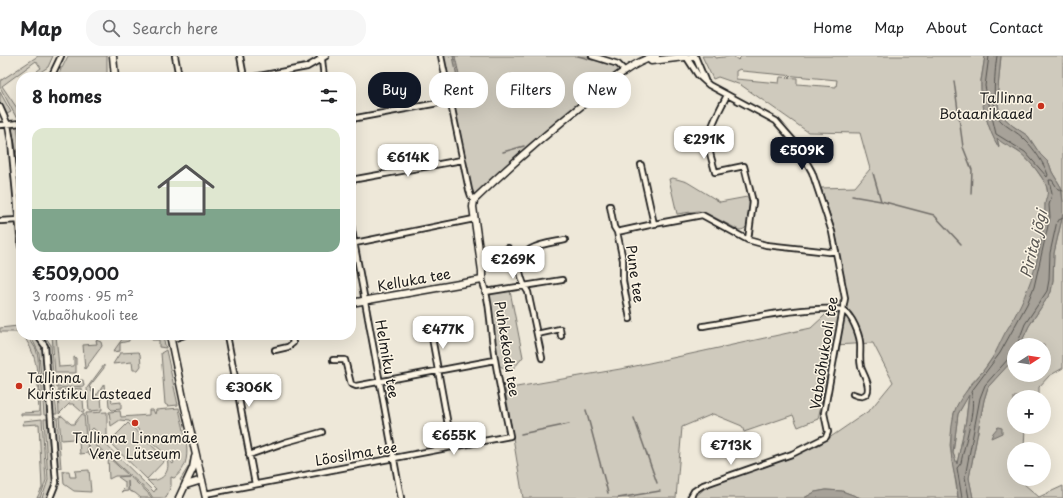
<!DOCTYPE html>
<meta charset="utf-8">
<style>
:root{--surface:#fff;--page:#f6f6f6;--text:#202124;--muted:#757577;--line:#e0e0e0;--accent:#111827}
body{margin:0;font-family:"Playpen Sans",sans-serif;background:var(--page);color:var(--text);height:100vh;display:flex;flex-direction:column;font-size:15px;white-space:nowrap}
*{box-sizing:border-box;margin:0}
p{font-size:13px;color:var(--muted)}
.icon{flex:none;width:22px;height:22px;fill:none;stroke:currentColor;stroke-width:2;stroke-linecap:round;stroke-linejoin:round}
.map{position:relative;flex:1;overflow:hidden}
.sheet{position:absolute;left:16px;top:16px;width:340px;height:268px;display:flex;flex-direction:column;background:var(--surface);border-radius:16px;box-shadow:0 4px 16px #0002}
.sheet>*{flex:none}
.guide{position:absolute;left:368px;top:16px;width:380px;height:36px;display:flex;gap:8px}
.needle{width:26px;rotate:78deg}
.controls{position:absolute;left:1007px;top:282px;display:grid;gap:8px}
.controls a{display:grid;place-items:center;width:44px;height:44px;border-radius:50%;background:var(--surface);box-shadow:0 4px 16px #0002;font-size:20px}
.price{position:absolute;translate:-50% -34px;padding:0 9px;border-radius:8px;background:#fff;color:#222;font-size:13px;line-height:26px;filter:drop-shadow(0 1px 2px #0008)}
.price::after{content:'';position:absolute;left:50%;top:24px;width:12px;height:9px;margin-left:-6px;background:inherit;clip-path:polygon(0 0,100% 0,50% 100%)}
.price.on{background:var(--accent);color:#fff}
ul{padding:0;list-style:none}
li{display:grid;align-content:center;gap:8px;height:212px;padding:0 16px}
li span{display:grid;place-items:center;height:124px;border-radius:12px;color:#555}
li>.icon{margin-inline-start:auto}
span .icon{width:72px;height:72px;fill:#fffc;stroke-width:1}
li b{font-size:17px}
h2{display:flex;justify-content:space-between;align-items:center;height:48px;padding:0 16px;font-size:17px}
.chip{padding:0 14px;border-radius:16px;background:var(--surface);box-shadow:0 4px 16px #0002;font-size:14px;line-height:36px}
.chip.on{background:var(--accent);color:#fff}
header{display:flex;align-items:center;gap:24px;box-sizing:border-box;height:56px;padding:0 20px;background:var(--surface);border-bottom:1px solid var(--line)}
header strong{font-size:19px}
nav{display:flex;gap:22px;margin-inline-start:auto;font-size:14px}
.search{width:280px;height:36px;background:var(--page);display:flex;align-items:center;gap:10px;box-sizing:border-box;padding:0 14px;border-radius:16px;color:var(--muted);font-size:15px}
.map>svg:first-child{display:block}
.green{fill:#cfcabd;stroke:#76736c;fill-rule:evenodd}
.water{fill:#a7a299;stroke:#6f6c67;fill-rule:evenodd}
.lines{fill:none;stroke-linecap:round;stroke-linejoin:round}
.shore{stroke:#54524e;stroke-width:1}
.stream{stroke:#6f6c67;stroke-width:1.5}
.street-casing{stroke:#1c1c1c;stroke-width:8}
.secondary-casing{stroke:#1c1c1c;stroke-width:9}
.street{stroke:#fcf5e5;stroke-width:4.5}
.secondary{stroke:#fcf5e5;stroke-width:6}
.poi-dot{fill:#c8321e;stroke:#fcf5e5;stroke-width:1.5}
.labels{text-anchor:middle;stroke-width:3;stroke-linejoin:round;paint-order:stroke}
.poi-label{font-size:14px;fill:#1c1c1c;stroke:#fcf5e5;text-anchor:end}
.street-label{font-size:14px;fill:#1c1c1c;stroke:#fcf5e5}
.water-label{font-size:15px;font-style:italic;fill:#5b5854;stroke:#fcf5e5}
</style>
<header>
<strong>Map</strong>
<div class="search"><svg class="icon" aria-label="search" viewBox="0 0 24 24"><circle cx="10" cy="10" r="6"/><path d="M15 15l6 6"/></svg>Search here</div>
<nav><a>Home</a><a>Map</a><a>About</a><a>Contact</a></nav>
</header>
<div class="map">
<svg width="1063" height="442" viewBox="0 0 1063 442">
<rect width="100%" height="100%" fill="#eee8d9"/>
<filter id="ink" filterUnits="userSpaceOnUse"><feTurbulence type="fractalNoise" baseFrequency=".025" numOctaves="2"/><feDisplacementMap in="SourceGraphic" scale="8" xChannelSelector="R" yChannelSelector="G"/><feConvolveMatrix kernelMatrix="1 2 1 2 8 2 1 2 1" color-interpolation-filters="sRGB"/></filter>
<g filter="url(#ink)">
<path class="green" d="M38 0H53L48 11 39 17 37 15 41 12 36 5 2 30 19 55 21 54V59L16 61 0 31V25Z
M68 0H107V21H58L61 13 58 11 62 12Z
M442 0H588L613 7 617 9 620 15 473 140Z
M702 0H715V2L733 0 738 4 742 0H985C984 8 982 16 981 24 980 42 988 76 999 90L997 82 1023 99 1035 112 1046 128 1048 139 1045 148 1046 160 1034 218 1023 246 997 295 983 315 970 329 954 357 950 389 958 442H861L842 435 826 434 815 436 804 442H694L704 433 730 421 819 389 870 354 893 326 873 287 834 289 818 363 798 371 793 359 744 376 742 370 713 358 682 371 676 442H523L505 333 626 312 811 272 847 239 835 174 821 132 855 131 870 113 860 77 808 76 741 29 718 21 713 23ZM740 13 742 15 837 24 836 31 797 28V22L780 21 779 27 736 23V15Z
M1001 0H1063V146L1061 131 1052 116 1049 107 1040 98 1028 80 1013 70 1000 58 997 43Z
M0 36 11 56 7 58 0 45Z
M17 70 21 98V162L18 104H16L17 98 12 73Z
M673 122 687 126 720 146 747 141C751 147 750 163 747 170 745 173 742 174 739 174L706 157 698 155 677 158 669 123Z
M1063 158V312L1049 320 1039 331V341H1014V371H1025L1024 393H1014V423H1023L1024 428 1039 441 1063 430V442H973L969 422 984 344 988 331 1014 301V319H1044V289H1020L1029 270 1051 236 1053 224 1054 197Z
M510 235 523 301C513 313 513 317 498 309L488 241 490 238Z
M18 270 21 271V276H0V272Z
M23 279H27L36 293 38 301 41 359H21V357L39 356C37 325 41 305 23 279Z
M30 279H34L43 292 47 359H44L39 297Z
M40 279H44L51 289 53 320 50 318 48 292Z
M52 279H56L59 311 74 310V301L76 302V317H55Z
M125 279H162L166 292 159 291V284H152V281L129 282V285L120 287V295L113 296Z
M96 284 101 286 102 290 85 313 83 289 97 288Z
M166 294 178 349 168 350 165 348 161 297Z
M138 296 140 298 141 310 138 314H133L132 306 113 308 120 297Z
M104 309V312L89 331 92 333 91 335 97 339 104 328 105 339 101 340 102 354 89 355 87 332Z
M83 324 84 330 57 332 56 325Z
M53 325 57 358H52L50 328Z
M82 332 84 356H82L73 348H69L59 358 58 334Z
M108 338H111L112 347 121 346V353L112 354 109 351Z
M969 338 966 364 957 408 953 397 958 358Z
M179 352C183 375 197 406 174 422L171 421V430L166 442H153L149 436 88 382 86 357 107 356V385L93 372 91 374 154 436 156 433 147 424C161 427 171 417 167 403L173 408 174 406 129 365 120 364 111 370 109 356 120 355 121 361 149 359V354H153L155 358 156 354Z
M82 358H84L86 382 61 384 59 361 62 360 71 368H74Z
M53 361H57L61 412 56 411Z
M42 363 46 424 40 442H37L42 432 39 368 22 369 24 365Z
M44 363H47L53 426 48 442H42L48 424Z
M128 367 166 403 147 423 109 386Z
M87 384 88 397 80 398 79 385Z
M88 385 89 384 107 401 95 402 89 398Z
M108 401 147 436 152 442H141L135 437 129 435 128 425V435L121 436 125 432V426L118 421 128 420H115L109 423Z
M191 401V410L184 427 180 424 189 410Z
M89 414 91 436 74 435 64 428 63 415H69L70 421H76L75 415Z"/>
<path class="water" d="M453 0H455C457 12 465 33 453 41L458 27Z
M985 0H1001L997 43 1000 58 1013 70 1028 80 1040 98 1049 107 1052 116 1061 131 1063 146V158L1054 197 1053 224 1051 236 1029 270 1020 289H1014V301L1012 305 988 331 984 344 969 422 973 442H958C958 432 955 422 953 412 950 395 950 376 954 358 957 341 982 319 991 304 997 295 1000 286 1005 277 1029 238 1044 196 1045 149 1045 143 1049 138 1047 132 1044 121 1028 103 1019 96 1012 91 1003 89 997 82L999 92C988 74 980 46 981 25 982 17 984 8 985 0ZM969 339 966 364 957 408 953 397 958 358Z
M998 371 1002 372V377L991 382 993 377Z
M826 434 842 435 861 442H804L815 436Z"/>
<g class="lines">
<path class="shore" d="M989 0 985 30 996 78 1025 96 1047 121 1048 119C1045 109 1033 91 1025 84 1017 75 1004 71 997 60 992 53 995 10 997 0
M1017 289 1025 268 1047 235 1049 224 1050 197 1057 165 1063 162
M962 442 957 412 961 407C964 389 977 351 971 336L1000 297 1027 248 1034 231 1050 161 1049 149 1052 138 1049 124H1052L1058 133 1063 135
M969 442 965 421 980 342 985 329 1009 302 1014 301"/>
<path class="stream" d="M578 0 593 4
M954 25 963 91 972 114 971 138
M603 27 604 23
M594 33 598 30
M503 96 524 90
M873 117 881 145
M852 140 881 145 934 159 961 188
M586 354 608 437
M634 362 657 427
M521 378 569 368
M618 442 660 435"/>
<defs>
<path id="street" d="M175 0 179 21
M240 0 244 21
M320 0 322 4 324 21
M441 0 469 134 471 140 474 144
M592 0 618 8 625 15
M695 0 705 24
M687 2 698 19 709 29 776 65 797 89 812 116 832 176 845 242 824 357 828 376 826 381 792 398 703 429 694 435 690 442
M51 21 61 0
M254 21 307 11 326 0
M727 39C721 52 711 67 709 82 707 93 713 106 715 116L744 110 753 146 748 184
M0 51 8 69 11 86 21 190
M351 63 449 45
M0 69 21 67
M351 124 462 104
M610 150 614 171 617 176
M0 165 19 164
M654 168 702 159 748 184 766 189 829 196 836 195
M351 169 401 442
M355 187 474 163
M508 192 512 211 520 212
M485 236 562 224
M630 263 623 225V204L617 176 654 168 641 109
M703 270C728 266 825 246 844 255 852 259 859 278 860 286 861 294 859 302 861 311 863 318 871 329 867 337 863 342 858 340 853 338
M431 276 452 391
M537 278 560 273 561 280
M37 279 45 290 56 427 50 442
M227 279 255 428
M275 294 288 291 293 287 291 279
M542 302 528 236C523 229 522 224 520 216 516 189 546 188 565 184
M333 304H345L351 328 356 330 495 304
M249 399 286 386 322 376
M205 438 510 380C504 350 497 320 493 290 490 268 490 244 482 224"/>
<path id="secondary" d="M113 0 115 21
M684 0 689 2 693 0
M651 5 685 1
M351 247 482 224V215L473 151 474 144C508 111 544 80 581 50 604 31 627 8 656 0
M170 279 184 347 206 442
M171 283 183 279
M186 429 202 424
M179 442 193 412 195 401"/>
</defs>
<use href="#street" class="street-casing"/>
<use href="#secondary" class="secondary-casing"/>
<use href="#street" class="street"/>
<use href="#secondary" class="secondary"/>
</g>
</g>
<g class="poi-dot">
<circle cx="1041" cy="50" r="4"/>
<circle cx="19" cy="330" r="4"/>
<circle cx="135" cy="367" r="4"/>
</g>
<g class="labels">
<g class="poi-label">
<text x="1033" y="47">Tallinna<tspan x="1033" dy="16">Botaanikaaed</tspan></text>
<text x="27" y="327" text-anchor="start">Tallinna<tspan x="27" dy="16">Kuristiku Lasteaed</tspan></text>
<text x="135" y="387" text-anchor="middle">Tallinna Linnamäe<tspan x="135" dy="16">Vene Lütseum</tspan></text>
</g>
<g class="street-label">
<text transform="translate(635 218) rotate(82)" y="5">Pune tee</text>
<text transform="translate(414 224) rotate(-10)" y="5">Kelluka tee</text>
<text transform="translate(507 293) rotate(81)" y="5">Puhkekodu tee</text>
<text transform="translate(824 297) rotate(-81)" y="5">Vabaõhukooli tee</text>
<text transform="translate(387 303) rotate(80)" y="5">Helmiku tee</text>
<text transform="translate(356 398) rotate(-10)" y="5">Lõosilma tee</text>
</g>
<g class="water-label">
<text transform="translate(1034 188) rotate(-76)" y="5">Pirita jõgi</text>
</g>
</g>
</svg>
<div class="controls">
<a><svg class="needle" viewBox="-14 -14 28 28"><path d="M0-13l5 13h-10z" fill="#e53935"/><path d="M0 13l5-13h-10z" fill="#757577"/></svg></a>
<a>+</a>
<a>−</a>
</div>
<b class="price" style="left:704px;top:104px">€291K</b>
<b class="price on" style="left:802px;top:115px">€509K</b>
<b class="price" style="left:408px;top:122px">€614K</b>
<b class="price" style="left:513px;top:224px">€269K</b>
<b class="price" style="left:443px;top:294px">€477K</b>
<b class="price" style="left:249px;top:352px">€306K</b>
<b class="price" style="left:454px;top:400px">€655K</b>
<b class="price" style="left:731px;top:410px">€713K</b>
<div class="guide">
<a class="chip on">Buy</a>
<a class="chip">Rent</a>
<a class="chip">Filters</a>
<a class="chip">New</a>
</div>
<section class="sheet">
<h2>8 homes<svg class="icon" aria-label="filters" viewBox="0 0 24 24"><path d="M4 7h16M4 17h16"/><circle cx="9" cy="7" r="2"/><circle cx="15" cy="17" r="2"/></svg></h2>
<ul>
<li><span style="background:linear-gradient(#dfe7d0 65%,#7fa58c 0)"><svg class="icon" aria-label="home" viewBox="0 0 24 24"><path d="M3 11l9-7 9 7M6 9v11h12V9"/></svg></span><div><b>€509,000</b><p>3 rooms · 95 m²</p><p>Vabaõhukooli tee</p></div></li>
</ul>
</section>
</div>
